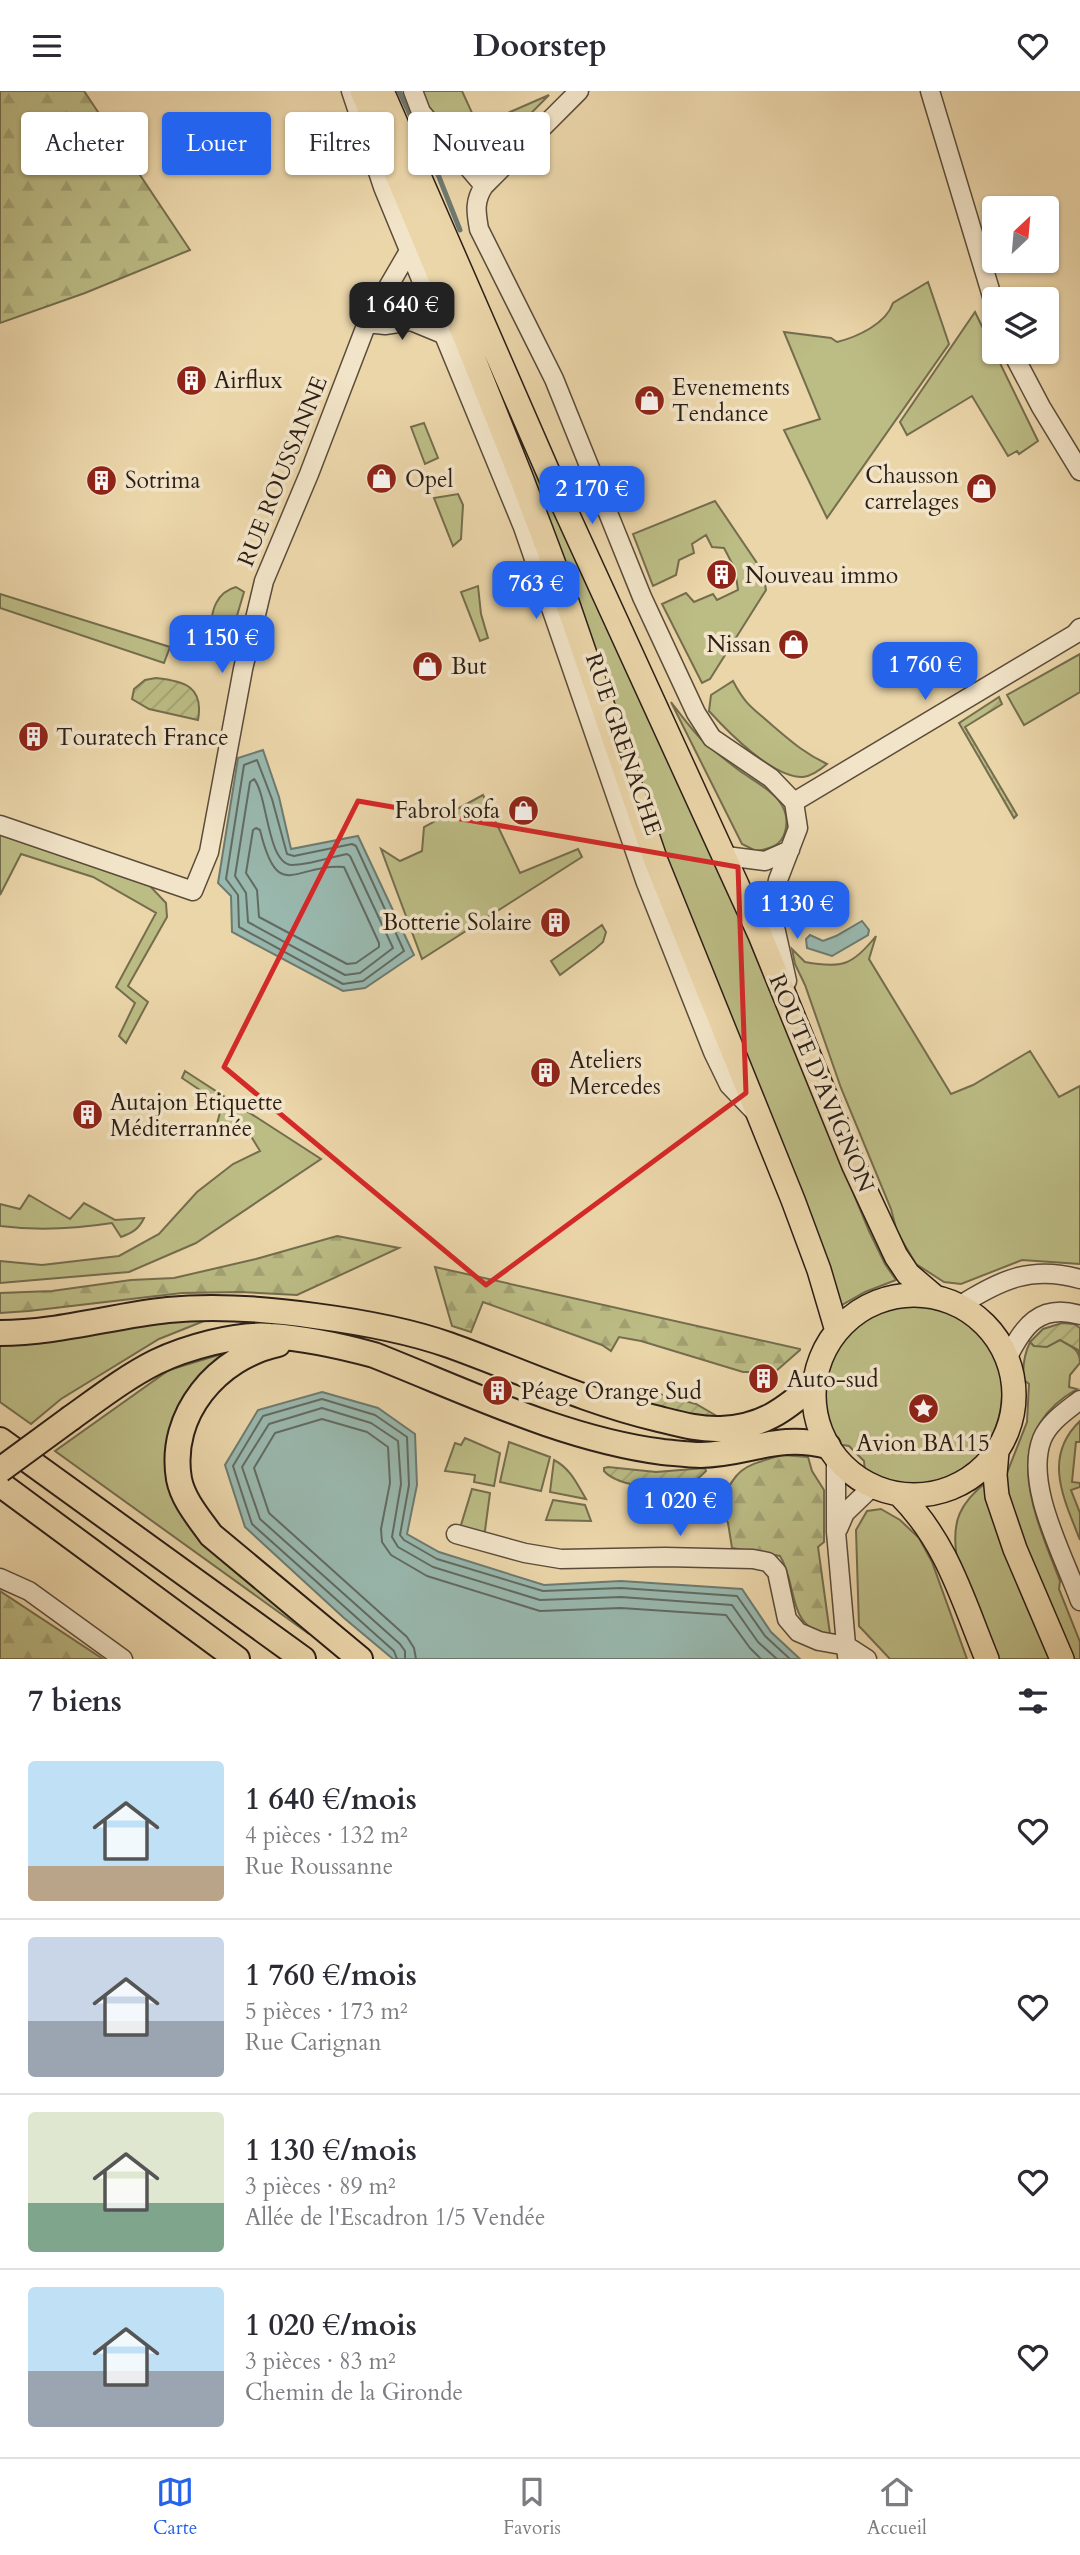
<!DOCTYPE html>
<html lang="fr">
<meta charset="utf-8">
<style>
:root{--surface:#fff;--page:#f2f2f3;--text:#2b2b33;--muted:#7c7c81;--line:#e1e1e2;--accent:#2563eb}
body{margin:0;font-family:Cardo,serif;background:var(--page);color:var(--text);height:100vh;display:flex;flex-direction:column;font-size:26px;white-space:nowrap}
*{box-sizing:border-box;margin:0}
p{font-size:23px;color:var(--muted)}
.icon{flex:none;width:38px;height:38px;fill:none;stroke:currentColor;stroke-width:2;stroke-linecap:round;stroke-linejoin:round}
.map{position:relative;height:1568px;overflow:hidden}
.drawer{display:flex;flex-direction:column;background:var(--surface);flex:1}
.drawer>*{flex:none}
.banner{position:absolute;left:21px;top:21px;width:700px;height:63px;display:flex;gap:14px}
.needle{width:46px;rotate:26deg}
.fabs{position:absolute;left:982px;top:105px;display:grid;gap:14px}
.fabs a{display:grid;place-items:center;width:77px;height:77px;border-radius:7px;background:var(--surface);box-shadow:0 2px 5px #0004;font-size:35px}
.price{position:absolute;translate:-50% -60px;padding:0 16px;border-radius:14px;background:var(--accent);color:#fff;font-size:23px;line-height:46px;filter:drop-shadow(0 2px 4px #0008)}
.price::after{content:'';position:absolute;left:50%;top:42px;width:21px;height:16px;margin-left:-10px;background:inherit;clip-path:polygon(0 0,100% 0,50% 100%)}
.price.on{background:#222;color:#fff}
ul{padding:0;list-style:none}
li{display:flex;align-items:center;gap:21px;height:175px;padding:0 28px}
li+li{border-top:2px solid var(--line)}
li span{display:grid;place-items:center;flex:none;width:196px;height:140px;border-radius:7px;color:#555}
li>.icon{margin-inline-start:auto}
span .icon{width:84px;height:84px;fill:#fffc;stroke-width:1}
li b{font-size:30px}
h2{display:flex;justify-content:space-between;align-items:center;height:84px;padding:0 28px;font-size:30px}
.tag{padding:0 24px;border-radius:7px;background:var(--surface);box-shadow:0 2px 5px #0004;font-size:24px;line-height:63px}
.tag.on{background:var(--accent);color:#fff}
header{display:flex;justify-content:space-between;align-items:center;height:91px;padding:0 28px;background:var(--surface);font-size:32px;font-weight:600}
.tabs{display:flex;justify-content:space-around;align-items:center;height:98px;border-top:2px solid var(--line);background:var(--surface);font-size:19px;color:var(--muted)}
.tabs a{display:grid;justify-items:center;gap:4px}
.tabs .on{color:var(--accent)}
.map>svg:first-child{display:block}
.green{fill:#bcbc85;stroke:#746d4e;stroke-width:2}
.forest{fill:url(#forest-firs);stroke:#746d4e;stroke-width:2}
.garden{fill:url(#garden-furrows);stroke:#746d4e;stroke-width:2}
.water{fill:#99b8ae;stroke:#6d7a71;stroke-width:2}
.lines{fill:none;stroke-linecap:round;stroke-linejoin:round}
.shore{stroke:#626b62;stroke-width:2}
.stream{stroke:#6d7a71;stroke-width:5}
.minor-casing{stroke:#5b4c3b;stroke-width:21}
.major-casing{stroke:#2b1e16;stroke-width:26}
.highway-casing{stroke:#2b1e16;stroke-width:28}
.minor{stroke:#f2e4c8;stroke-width:18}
.major{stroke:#ebd6aa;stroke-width:23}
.highway{stroke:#ebd6aa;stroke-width:24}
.highway-bridge-casing{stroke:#2b1e16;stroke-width:28;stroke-linecap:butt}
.highway-bridge{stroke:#ebd6aa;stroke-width:24}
.marked{fill:none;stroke:#d62828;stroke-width:5;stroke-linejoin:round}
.labels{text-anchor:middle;stroke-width:7;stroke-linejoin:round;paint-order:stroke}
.poi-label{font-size:23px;fill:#2b1e16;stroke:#f2e4c8;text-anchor:start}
.street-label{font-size:23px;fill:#2b1e16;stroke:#f2e4c8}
</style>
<header><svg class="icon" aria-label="menu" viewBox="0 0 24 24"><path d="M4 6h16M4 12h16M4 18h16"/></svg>Doorstep<svg class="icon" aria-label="heart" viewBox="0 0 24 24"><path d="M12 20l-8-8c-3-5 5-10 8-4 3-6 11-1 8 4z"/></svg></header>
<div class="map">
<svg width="1080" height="1568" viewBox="0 0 1080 1568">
<defs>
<pattern id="forest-firs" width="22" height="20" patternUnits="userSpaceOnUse" patternTransform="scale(1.75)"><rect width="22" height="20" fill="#bcbc85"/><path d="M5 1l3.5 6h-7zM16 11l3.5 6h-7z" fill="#a2a172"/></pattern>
<pattern id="garden-furrows" width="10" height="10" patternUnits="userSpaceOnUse" patternTransform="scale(1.75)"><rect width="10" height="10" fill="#bcbc85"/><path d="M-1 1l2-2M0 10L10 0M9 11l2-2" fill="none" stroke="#a2a172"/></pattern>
</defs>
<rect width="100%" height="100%" fill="#ebd6aa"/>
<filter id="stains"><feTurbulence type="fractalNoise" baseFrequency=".00286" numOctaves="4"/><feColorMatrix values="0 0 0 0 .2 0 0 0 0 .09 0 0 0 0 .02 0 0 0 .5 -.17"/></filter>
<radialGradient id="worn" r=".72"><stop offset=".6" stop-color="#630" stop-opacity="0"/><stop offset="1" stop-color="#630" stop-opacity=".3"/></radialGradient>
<path class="green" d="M422 0H462L478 35 549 4 486 68 476 58 467 64 427 13Z
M928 191 949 253 827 427 784 339 820 328 784 241 831 247 837 251C857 246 886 233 893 212Z
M975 221 1038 350 1019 363 1017 360 1008 365 972 305 907 344 900 331Z
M469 225 637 603 711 756 869 1140 885 1173 896 1189 865 1201 840 1215 664 766Z
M424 332 438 367 425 373 411 336Z
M458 403 463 414 461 448 453 455 434 407Z
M715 410 763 481 766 499 710 588 702 592 662 513 686 502 694 511 713 503 717 509 738 499 735 478 724 457 712 456 706 444 692 453 694 462 679 469 676 484 653 495 633 443Z
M478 495 481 523 488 547 480 550 461 501Z
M236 496 244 501 231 545 222 546 212 538C210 520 217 501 236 496Z
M0 503 170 556 164 572 0 517Z
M1080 563V601L1024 634 1007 604Z
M733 590C746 615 753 617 773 635 792 651 804 662 827 673 820 679 812 685 803 686 773 687 728 641 709 620L711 604Z
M671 611C681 624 691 638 702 649 713 659 728 671 740 680 761 695 794 709 785 741 781 755 770 758 756 760L742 753Z
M483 704 520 782 578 758 582 766 422 868 381 758 400 770 422 760 424 736Z
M0 744 150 795 166 812 167 826 128 895 148 911 126 952 119 945 135 912 116 896 156 822 93 786 21 763 0 804Z
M602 834 606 841 603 851 595 858 560 884 551 870Z
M876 845 869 868 951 1003 973 994 1030 960 1059 1006 1080 995V1173L1022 1169 961 1193 944 1191 916 1173 897 1141 891 1118 841 997 805 894 795 873 792 858 805 871C842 878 853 874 876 845Z
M185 980 321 1068 196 1152 129 1181 0 1192V1170L42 1174 119 1165 159 1143 197 1101 233 1073 260 1060 249 1042 214 1044 222 1014 182 987Z
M29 1104 70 1128 84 1112 115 1129 144 1127C139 1138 132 1142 121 1146L112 1132C74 1138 39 1140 0 1135V1113L20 1118Z
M915 1214C1068 1231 999 1452 865 1381L864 1370 849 1355 836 1353C800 1283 838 1222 915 1214Z
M219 1224 159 1248 61 1308 31 1333 0 1311V1250Z
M1060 1249C1072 1256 1080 1258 1080 1272L1070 1284 1069 1296 1077 1298C996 1344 1034 1422 1060 1490L1059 1498 1080 1551V1568H1071L1010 1417 1005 1387 1027 1331 1029 1293 1024 1289C1022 1275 1024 1264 1030 1251L1034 1255Z
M225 1262 208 1277 173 1397 309 1543 55 1360 169 1279Z
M1080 1330V1351H1076L1072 1391 1080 1392V1396L1071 1399 1080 1422V1449C1064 1408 1042 1366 1080 1330Z
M465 1347 500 1362 494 1395 474 1391 475 1384 445 1380 455 1352 461 1354Z
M509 1351 550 1366 541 1400 500 1391Z
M554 1369C571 1378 577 1393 586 1408L550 1401Z
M988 1390 1010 1472 1049 1568H997L957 1468C951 1431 959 1412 988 1390Z
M472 1398 490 1402 484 1447 463 1438 461 1434Z
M553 1409 585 1414 591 1430 546 1429Z
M881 1418 900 1429 919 1447 932 1471 967 1568H890L859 1535 856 1439 867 1420Z"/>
<path class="forest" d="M0 0H84L190 159 85 202 0 232Z
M337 1145 399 1157 297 1204 240 1201 182 1202 29 1220 0 1222V1202L52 1200 131 1189 174 1187 256 1168Z
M435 1176 800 1258V1259L775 1281H743L641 1250 619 1246 611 1260 602 1254 483 1211 471 1241 452 1235Z
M782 1364 808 1366 812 1380 824 1399V1451L818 1456 830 1543C786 1539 798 1493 780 1465L732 1457 728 1432 720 1413C738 1375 742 1376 782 1364Z
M0 1500 103 1568H0Z"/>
<path class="garden" d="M156 587C185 590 204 596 198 629L149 618 132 608 134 598 145 589Z
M999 606 1002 613 965 636 1017 724 1014 727 959 632Z
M1062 1232 1074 1233 1080 1237V1264L1078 1259 1060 1249 1047 1256 1034 1255 1030 1251 1043 1238Z
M645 1299 696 1313 722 1328C689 1326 654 1316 624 1304L623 1301Z
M608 1376 656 1381 705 1377 706 1380C701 1385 695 1391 689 1393 670 1401 618 1396 604 1380V1377Z"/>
<path class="water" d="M263 659 279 706 291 758 358 745 414 864 365 897 343 900 232 841 231 805 218 792 238 667Z
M862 830 869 839 868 844 832 865 807 857 806 848 810 844 823 850 836 845Z
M322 1301 378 1317 415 1343 417 1394 407 1443 439 1461 544 1494 621 1490 742 1498 771 1541 800 1568H393L344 1527 245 1436 225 1374 258 1319Z"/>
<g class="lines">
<path class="shore" d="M257 669 272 708 287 763 294 765 352 753 356 755 404 860 363 890 343 893 239 836 238 804 226 788 244 674Z
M254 688C268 705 267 773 292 774 310 774 330 766 347 763L350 765 393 857 360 882 345 884 248 831 246 802 235 785 250 691Z
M256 737 260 739C278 814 295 772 344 776L379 852V856L356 872 347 873 259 826 257 799 246 782 253 739Z
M397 1568 394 1560 252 1433 233 1375 263 1325 322 1308 375 1324 407 1346 409 1394 400 1444 404 1449 437 1468 543 1500 621 1497 737 1505 765 1545 790 1568
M405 1568V1560L400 1553 260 1428 242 1376 269 1333 322 1317 371 1332 398 1350 401 1393 392 1446 398 1456 433 1476 540 1509 621 1506 732 1514 758 1551 777 1568
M416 1568 414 1557 407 1546 269 1422 254 1377 275 1342 322 1328 367 1341 388 1356 390 1392 381 1438 382 1451 391 1464 427 1485 540 1520 621 1517 726 1524 750 1557 761 1568"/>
<path class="stream" d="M399 0 439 86 460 139"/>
<defs>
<path id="minor" d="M351 0 383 96 523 436 646 792 713 961 729 994 753 1019
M413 0 421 21 484 95
M579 0 484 95C474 110 476 121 479 138L554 288 642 506 696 622 712 647 771 687 794 711 798 737 778 789 773 815 775 836 787 890
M930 0 994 212
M367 232 385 234 411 230 445 244
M1012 261 1041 316 1080 380
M794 711 1075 543 1080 537
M0 734 193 800 209 761 243 578 264 490 309 383 367 232 409 160
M726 765 765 770 790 759
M959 1215C1000 1189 1031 1174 1080 1188
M1007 1268C1023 1235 1040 1212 1080 1224
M1080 1309C1066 1320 1049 1331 1042 1348 1024 1394 1064 1465 1080 1510
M836 1366V1441L847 1565
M838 1438 845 1422 873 1395
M456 1443 525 1462 561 1468 665 1466 753 1468 768 1471 777 1481 787 1528 798 1541 819 1550 847 1555 867 1568
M0 1487 29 1500 123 1568"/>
<path id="major" d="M362 0 465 246 521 386 555 476 656 770 793 1109 819 1179 837 1240
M382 0 549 383 760 844 854 1075 896 1165 908 1183 935 1206
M814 1304a100 100 0 1 1 200 0a100 100 0 1 1-200 0Z
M997 1360 995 1384 997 1405 1015 1458 1062 1568
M899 1403C947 1451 962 1507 987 1568"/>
<path id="highway" d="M0 1242C56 1242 112 1225 168 1219 217 1214 266 1218 315 1225 361 1231 406 1239 449 1254 519 1279 586 1311 659 1328 679 1333 700 1339 721 1338 762 1336 785 1319 814 1293
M278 1253C218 1266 168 1323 179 1388 183 1409 199 1427 211 1444L360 1568
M71 1327C99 1307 126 1286 156 1271 185 1257 237 1242 270 1245 305 1247 341 1255 374 1264 468 1301 563 1348 663 1361 675 1362 689 1364 701 1364 749 1363 777 1342 828 1355
M0 1349 303 1568
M0 1393 237 1568"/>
</defs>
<use href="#minor" class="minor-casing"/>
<use href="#major" class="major-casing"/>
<use href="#highway" class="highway-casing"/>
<use href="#minor" class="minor"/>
<use href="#major" class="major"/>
<use href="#highway" class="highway"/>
<defs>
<path id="highway-bridge" d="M0 1379 71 1327"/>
</defs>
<use href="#highway-bridge" class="highway-bridge-casing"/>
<use href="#highway-bridge" class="highway-bridge"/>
</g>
<path class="marked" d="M358 710 738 776 746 1002 486 1194 224 976Z"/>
<defs>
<symbol id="building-disc" viewBox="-11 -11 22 22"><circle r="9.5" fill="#8f2418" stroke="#f2e4c8"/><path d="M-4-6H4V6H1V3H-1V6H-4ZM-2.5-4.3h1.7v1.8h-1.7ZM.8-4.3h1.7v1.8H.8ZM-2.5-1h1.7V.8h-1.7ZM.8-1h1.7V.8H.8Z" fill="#fff"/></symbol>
<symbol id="shop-disc" viewBox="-11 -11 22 22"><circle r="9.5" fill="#8f2418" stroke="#f2e4c8"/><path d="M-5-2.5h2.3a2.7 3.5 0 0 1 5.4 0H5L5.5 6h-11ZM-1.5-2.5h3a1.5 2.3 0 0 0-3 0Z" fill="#fff"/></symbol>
<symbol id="sight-disc" viewBox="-11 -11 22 22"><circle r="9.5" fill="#8f2418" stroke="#f2e4c8"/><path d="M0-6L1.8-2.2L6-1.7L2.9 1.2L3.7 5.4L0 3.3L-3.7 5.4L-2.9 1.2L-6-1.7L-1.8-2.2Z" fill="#fff"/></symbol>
</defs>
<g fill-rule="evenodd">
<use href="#building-disc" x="174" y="272" width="35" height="35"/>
<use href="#shop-disc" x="632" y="292" width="35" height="35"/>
<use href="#shop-disc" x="364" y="370" width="35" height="35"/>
<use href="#building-disc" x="84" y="372" width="35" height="35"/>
<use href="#shop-disc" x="964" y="380" width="35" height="35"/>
<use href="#building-disc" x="704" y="466" width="35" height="35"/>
<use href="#shop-disc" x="776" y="536" width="35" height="35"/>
<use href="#shop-disc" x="410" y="558" width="35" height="35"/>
<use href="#building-disc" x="16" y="628" width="35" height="35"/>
<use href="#shop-disc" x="506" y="702" width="35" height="35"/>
<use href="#building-disc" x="538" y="814" width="35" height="35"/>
<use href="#building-disc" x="528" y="964" width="35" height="35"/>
<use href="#building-disc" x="70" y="1006" width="35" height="35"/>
<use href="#building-disc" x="746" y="1270" width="35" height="35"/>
<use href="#building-disc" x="480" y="1282" width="35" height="35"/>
<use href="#sight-disc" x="906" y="1300" width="35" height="35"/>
</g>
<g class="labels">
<g class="poi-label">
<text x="214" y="297">Airflux</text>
<text x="672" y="304">Evenements<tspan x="672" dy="26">Tendance</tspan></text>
<text x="959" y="392" text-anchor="end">Chausson<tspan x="959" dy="26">carrelages</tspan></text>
<text x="405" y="396">Opel</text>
<text x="125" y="397">Sotrima</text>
<text x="745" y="492">Nouveau immo</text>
<text x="771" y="561" text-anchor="end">Nissan</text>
<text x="451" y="583">But</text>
<text x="56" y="654">Touratech France</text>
<text x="500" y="727" text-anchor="end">Fabrol sofa</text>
<text x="532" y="839" text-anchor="end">Botterie Solaire</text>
<text x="569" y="977">Ateliers<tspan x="569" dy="26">Mercedes</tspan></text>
<text x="110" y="1019">Autajon Etiquette<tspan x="110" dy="26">Méditerrannée</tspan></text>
<text x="787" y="1296">Auto-sud</text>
<text x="521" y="1308">Péage Orange Sud</text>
<text x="923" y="1360" text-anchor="middle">Avion BA115</text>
</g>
<g class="street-label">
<text transform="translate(282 380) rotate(-68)" y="8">RUE ROUSSANNE</text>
<text transform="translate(624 653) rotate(71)" y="8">RUE GRENACHE</text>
<text transform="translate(822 992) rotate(67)" y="8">ROUTE D'AVIGNON</text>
</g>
</g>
<rect width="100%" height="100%" filter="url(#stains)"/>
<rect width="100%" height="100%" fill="url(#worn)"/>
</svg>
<div class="fabs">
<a><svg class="needle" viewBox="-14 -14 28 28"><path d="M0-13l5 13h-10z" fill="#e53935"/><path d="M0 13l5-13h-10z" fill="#7c7c81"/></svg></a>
<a><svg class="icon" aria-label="layers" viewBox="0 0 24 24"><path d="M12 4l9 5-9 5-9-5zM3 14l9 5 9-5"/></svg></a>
</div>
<b class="price on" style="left:402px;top:251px">1 640 €</b>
<b class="price" style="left:592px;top:435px">2 170 €</b>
<b class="price" style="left:536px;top:530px">763 €</b>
<b class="price" style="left:222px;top:584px">1 150 €</b>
<b class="price" style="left:925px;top:611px">1 760 €</b>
<b class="price" style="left:797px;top:850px">1 130 €</b>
<b class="price" style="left:680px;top:1447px">1 020 €</b>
<div class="banner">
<a class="tag">Acheter</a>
<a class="tag on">Louer</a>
<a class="tag">Filtres</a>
<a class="tag">Nouveau</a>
</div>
</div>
<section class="drawer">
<h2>7 biens<svg class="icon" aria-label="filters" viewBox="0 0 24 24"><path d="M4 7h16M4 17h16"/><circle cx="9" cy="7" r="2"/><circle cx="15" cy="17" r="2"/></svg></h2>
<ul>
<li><span style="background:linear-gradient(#bfe0f5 75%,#b9a48a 0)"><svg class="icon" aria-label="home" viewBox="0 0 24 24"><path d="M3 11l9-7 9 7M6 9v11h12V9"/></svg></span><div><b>1 640 €/mois</b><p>4 pièces · 132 m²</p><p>Rue Roussanne</p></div><svg class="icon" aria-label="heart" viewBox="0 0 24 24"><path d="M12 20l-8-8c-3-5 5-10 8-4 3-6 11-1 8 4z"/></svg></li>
<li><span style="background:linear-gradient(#c9d6e8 60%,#9aa5b1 0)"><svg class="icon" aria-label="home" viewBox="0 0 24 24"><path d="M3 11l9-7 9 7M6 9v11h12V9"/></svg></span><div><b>1 760 €/mois</b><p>5 pièces · 173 m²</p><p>Rue Carignan</p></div><svg class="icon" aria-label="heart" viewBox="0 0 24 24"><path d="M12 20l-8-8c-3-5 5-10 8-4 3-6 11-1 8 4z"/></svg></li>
<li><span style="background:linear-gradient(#dfe7d0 65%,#7fa58c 0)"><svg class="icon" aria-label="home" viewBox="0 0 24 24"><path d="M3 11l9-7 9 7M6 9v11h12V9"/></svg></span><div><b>1 130 €/mois</b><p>3 pièces · 89 m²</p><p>Allée de l'Escadron 1/5 Vendée</p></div><svg class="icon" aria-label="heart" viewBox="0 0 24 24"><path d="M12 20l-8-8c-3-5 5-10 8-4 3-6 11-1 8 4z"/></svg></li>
<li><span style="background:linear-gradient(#bfe0f5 60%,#9aa5b1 0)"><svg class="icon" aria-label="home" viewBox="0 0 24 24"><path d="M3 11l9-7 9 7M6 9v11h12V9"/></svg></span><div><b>1 020 €/mois</b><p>3 pièces · 83 m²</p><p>Chemin de la Gironde</p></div><svg class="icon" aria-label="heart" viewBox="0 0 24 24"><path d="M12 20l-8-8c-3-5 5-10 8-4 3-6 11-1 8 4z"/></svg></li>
</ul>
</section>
<nav class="tabs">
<a class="on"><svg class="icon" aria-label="map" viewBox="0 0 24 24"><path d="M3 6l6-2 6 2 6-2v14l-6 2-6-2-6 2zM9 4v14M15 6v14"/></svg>Carte</a>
<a><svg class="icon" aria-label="saved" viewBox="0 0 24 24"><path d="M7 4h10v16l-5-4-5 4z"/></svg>Favoris</a>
<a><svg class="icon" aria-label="home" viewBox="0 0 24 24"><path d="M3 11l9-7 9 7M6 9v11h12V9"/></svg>Accueil</a>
</nav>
